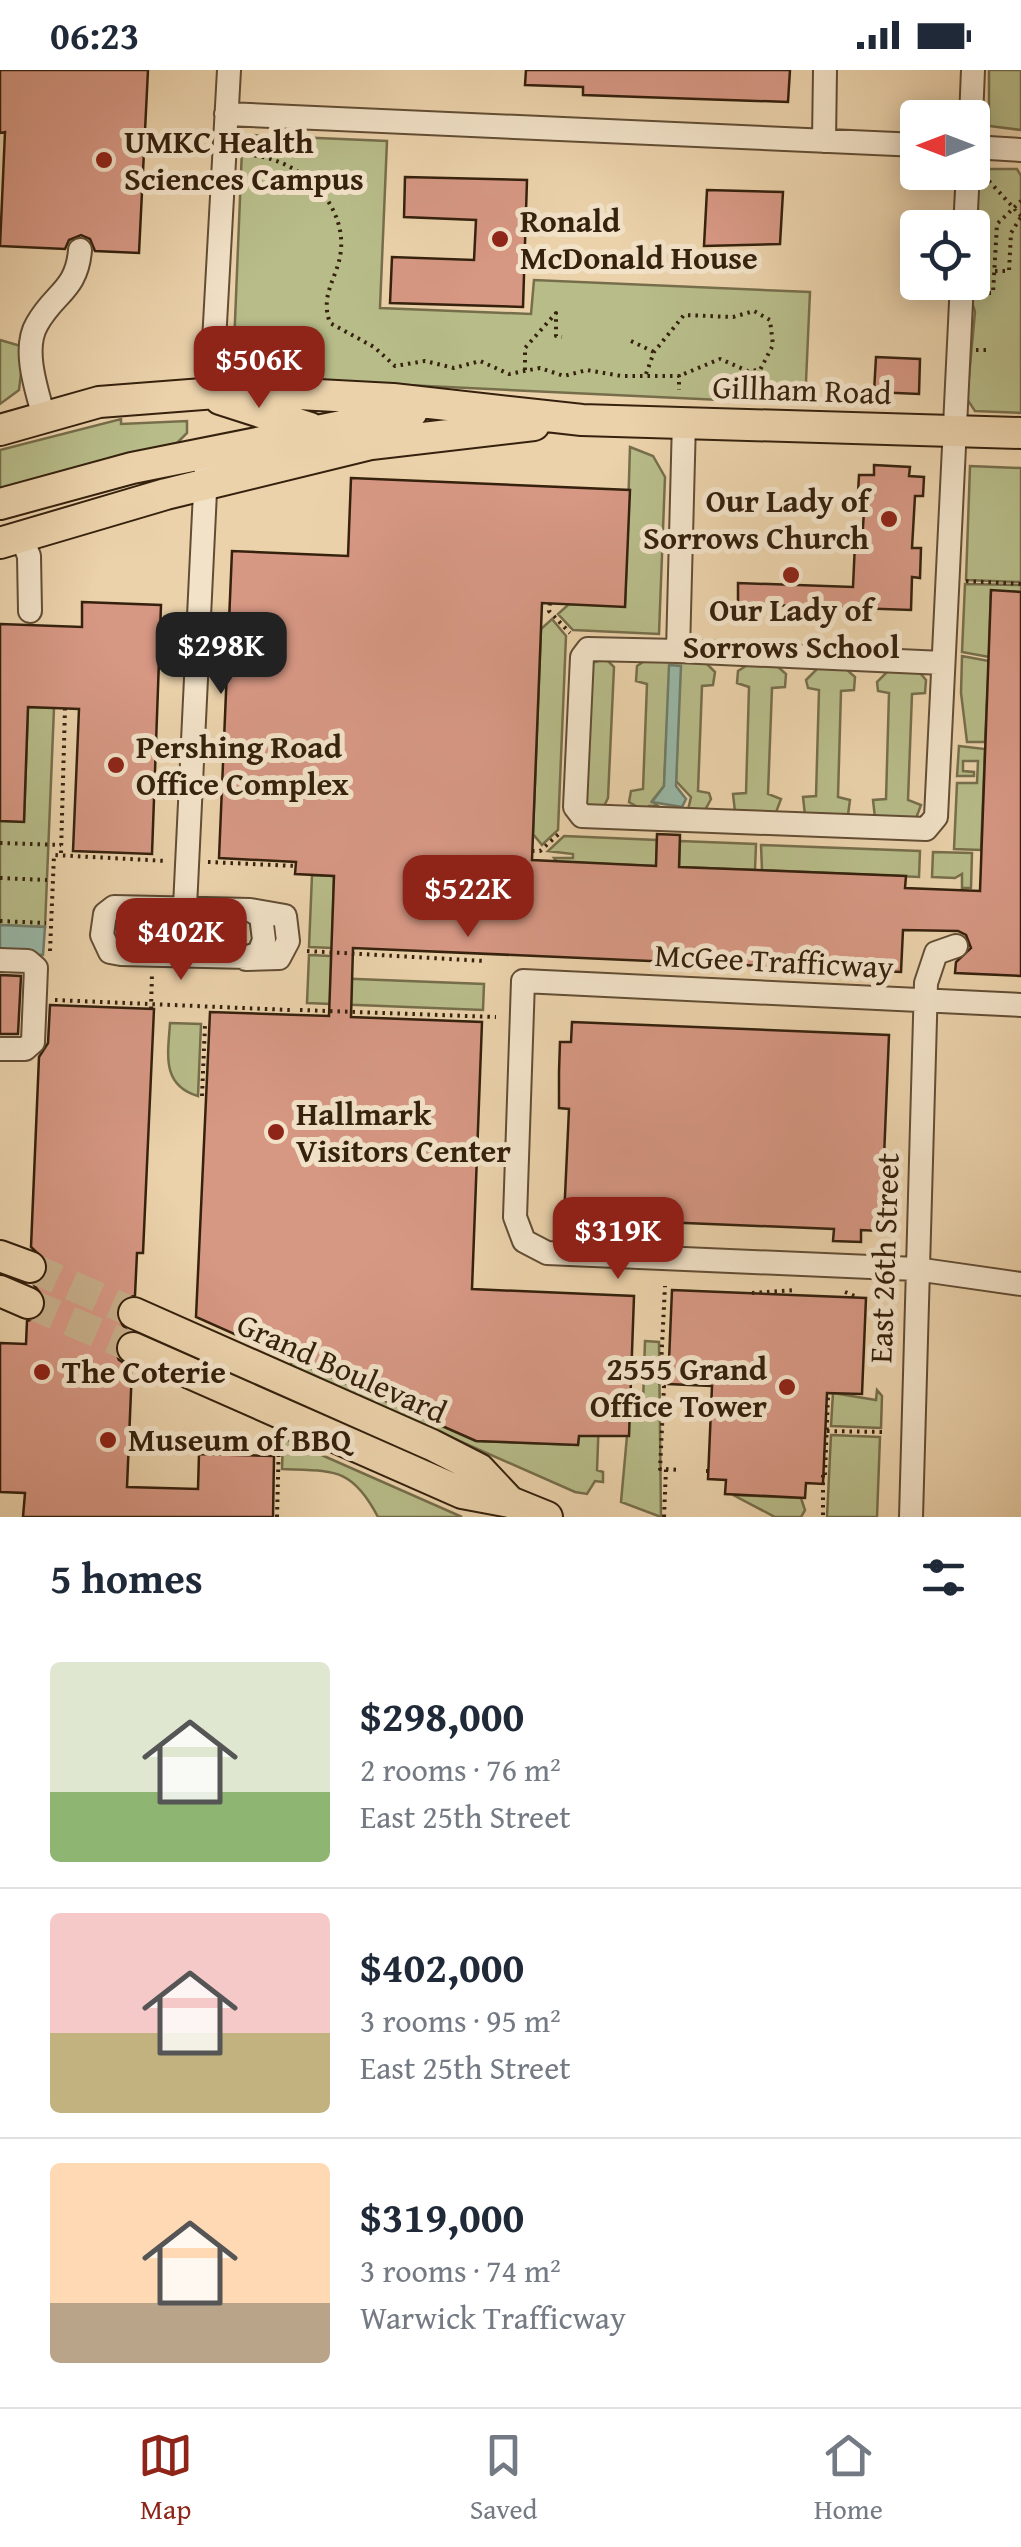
<!DOCTYPE html>
<meta charset="utf-8">
<style>
:root{--surface:#fff;--page:#f6f6f7;--text:#1f2937;--muted:#747a83;--line:#e0e1e3;--accent:#8f2418}
body{margin:0;font-family:"Gentium Book Plus",serif;background:var(--page);color:var(--text);height:100vh;display:flex;flex-direction:column;font-size:38px;white-space:nowrap}
*{box-sizing:border-box;margin:0}
p{font-size:32px;color:var(--muted)}
.icon{flex:none;width:55px;height:55px;fill:none;stroke:currentColor;stroke-width:2;stroke-linecap:round;stroke-linejoin:round}
.map{position:relative;height:1447px;overflow:hidden}
.details{display:flex;flex-direction:column;background:var(--surface);flex:1}
.details>*{flex:none}
.needle{width:65px;rotate:270deg}
.buttons{position:absolute;left:900px;top:30px;display:grid;gap:20px}
.buttons a{display:grid;place-items:center;width:90px;height:90px;border-radius:10px;background:var(--surface);box-shadow:0 5px 25px #0003;font-size:50px}
.price{position:absolute;translate:-50% -85px;padding:0 22px;border-radius:20px;background:var(--accent);color:#fff;font-size:32px;line-height:65px;filter:drop-shadow(0 2px 5px #0008)}
.price::after{content:'';position:absolute;left:50%;top:60px;width:30px;height:22px;margin-left:-15px;background:inherit;clip-path:polygon(0 0,100% 0,50% 100%)}
.price.current{background:#222;color:#fff}
ul{padding:0;list-style:none}
li{display:flex;align-items:center;gap:30px;height:250px;padding:0 50px}
li+li{border-top:2px solid var(--line)}
li span{display:grid;place-items:center;flex:none;width:280px;height:200px;border-radius:10px;color:#555}
li>.icon{margin-inline-start:auto}
span .icon{width:120px;height:120px;fill:#fffc;stroke-width:1}
li b{font-size:42px}
h2{display:flex;justify-content:space-between;align-items:center;height:120px;padding:0 50px;font-size:42px}
.status{display:flex;justify-content:space-between;align-items:center;height:70px;padding:0 50px;background:var(--surface);direction:ltr}
.status svg{height:28px;fill:currentColor}
.tab-bar{display:flex;justify-content:space-around;align-items:center;height:140px;border-top:2px solid var(--line);background:var(--surface);font-size:28px;color:var(--muted)}
.tab-bar a{display:grid;justify-items:center;gap:5px}
.tab-bar .current{color:var(--accent)}
.map>svg:first-child{display:block}
.green{fill:#b7bc89;stroke:#766e4b;stroke-width:2.5}
.water{fill:#98b8a7;stroke:#707c69;stroke-width:2.5}
.building{fill:#d69783;stroke:#35210d;stroke-width:2.5}
.lines{fill:none;stroke-linecap:round;stroke-linejoin:round}
.major-tunnel{stroke:#c7af8b;stroke-width:30;stroke-dasharray:30 15;stroke-linecap:butt}
.minor-casing{stroke:#624d34;stroke-width:26}
.major-casing{stroke:#35210d;stroke-width:34}
.path{stroke:#35210d;stroke-width:4;stroke-dasharray:2.5 5;stroke-linecap:butt}
.minor{stroke:#f2e2c8;stroke-width:22}
.major{stroke:#ebd2ab;stroke-width:30}
.poi-dot{fill:#8f2418;stroke:#f2e2c8;stroke-width:4}
.labels{text-anchor:middle;stroke-width:10;stroke-linejoin:round;paint-order:stroke}
.poi-label{font-size:32px;font-weight:bold;fill:#35210d;stroke:#f2e2c8;text-anchor:start}
.street-label{font-size:32px;fill:#35210d;stroke:#f2e2c8}
</style>
<div class="status"><b>06:23</b><svg viewBox="0 0 49 12"><path d="M0 12V9h3v3zM5 12V6h3v6zM10 12V3h3v9zM15 12V0h3v12zM26 1h20v11H26zM47 4h2v5h-2z"/></svg></div>
<div class="map">
<svg width="1021" height="1447" viewBox="0 0 1021 1447">
<rect width="100%" height="100%" fill="#ebd2ab"/>
<filter id="stains"><feTurbulence type="fractalNoise" baseFrequency=".002" numOctaves="4"/><feColorMatrix values="0 0 0 0 .2 0 0 0 0 .09 0 0 0 0 .02 0 0 0 .5 -.17"/></filter>
<radialGradient id="worn" r=".72"><stop offset=".6" stop-color="#630" stop-opacity="0"/><stop offset="1" stop-color="#630" stop-opacity=".3"/></radialGradient>
<path class="green" d="M989 0H1021V60L989 56Z
M248 65 387 71 380 238 531 244 534 210 810 222 805 334 237 307 233 300 242 79Z
M990 99H1017L1021 106V343L975 341 967 329 975 242 971 229 976 224 978 112Z
M0 270 24 277 19 320 0 334Z
M121 349V354L187 351V363L177 373 0 418V380Z
M630 377 653 386 665 407 659 564 573 560 558 544 569 534 625 536Z
M970 396 1021 398V512L966 510Z
M965 514 1021 515V522L991 521 989 587 962 582Z
M552 549 566 566 558 760 542 775 533 764 541 559Z
M962 586 989 591 985 672H967L961 623Z
M606 589 614 597 608 728 603 738 590 739 582 728 591 593Z
M646 590 706 593 715 602 713 615 702 616 698 721 709 723 711 729 704 742 687 744 691 727 676 711 680 596H670L664 716 652 731 658 736H649L648 743 629 732 631 721 643 719 647 614 636 611 637 596Z
M749 594 777 596 786 604 785 617 772 618 768 724 781 729 775 745 735 742 733 724 746 723 749 617 737 613 738 601Z
M819 597 846 599 855 607 854 620 841 621 838 727 850 730 848 745H805L803 727 816 726 819 620 808 618 806 610Z
M889 600 920 603 926 610 925 623 912 624 908 730 921 735 915 751 875 748 873 730 886 729 889 623 878 621 877 612Z
M28 637 54 638 45 857 0 855V751H24Z
M959 676 985 679 981 780 954 779 957 713H977L978 691H963V701L974 702V706H957Z
M564 766 657 770 656 796 557 792 554 788H573V784L548 781Z
M680 771 756 774 755 800 679 797Z
M761 775 920 781 919 807 762 800Z
M933 782 972 783 971 818H962V804L955 808 932 807Z
M312 805 334 806 332 878 309 877Z
M309 885 331 886V908L484 914 483 940 307 933Z
M170 953 201 954 198 1026C161 1015 168 984 170 953Z
M645 1271 659 1272 661 1447 621 1432 630 1333H643Z
M293 1290 476 1371 578 1375 580 1346 599 1347 597 1400 603 1402V1412L595 1411 587 1424 575 1422 290 1296Z
M877 1320 882 1326 881 1358 831 1356 833 1323 876 1330Z
M831 1365 880 1367 877 1447H827Z
M283 1368 462 1447H378C352 1397 334 1401 282 1399Z
M733 1425 801 1428 805 1440 801 1447H775Z"/>
<path class="water" d="M669 595 681 596 676 716 686 729 682 737 652 732 664 716Z
M0 855 45 857 43 885 0 883Z"/>
<path class="building" d="M0 0H148L139 183 95 181 90 169 81 165 69 170 65 179 0 176 5 62 0 63Z
M526 0H790L788 32 583 25V17L525 15Z
M405 107 527 110 523 237 390 233 392 187 474 190 476 150 404 147Z
M707 120 783 122 780 174 704 176Z
M876 287 920 289 919 324 874 322Z
M874 395 910 397 909 406 924 407 923 426H915L912 478H921L920 508 912 507 911 540 738 534V513L853 517 855 473 862 474 865 423H858L859 405H874Z
M351 408 630 420 625 537 542 533 532 790 656 796 657 764 680 765 679 797 906 806 905 818 980 821 991 520 1021 522V906L955 903 956 892 971 878 966 865 958 861 903 860 901 902 353 878 351 947 482 952 472 1219 634 1226 629 1366H579L578 1375 476 1371 196 1247 210 942 329 946 334 806 295 804 296 792 219 788 232 481 348 486Z
M82 532 161 535 152 784 73 781 79 639 28 637 24 752 0 751V554L82 557Z
M0 905 21 906 18 964H0Z
M50 935 154 939 143 1183H137L135 1225 122 1229 115 1244 127 1261 116 1270 115 1281 119 1290 132 1298 127 1417 198 1419 199 1384 274 1386 273 1447H23L25 1423 0 1422V1273L26 1274 27 1251 40 1247 47 1232 34 1215 47 1204 48 1193 31 1177 39 987 48 973Z
M572 952 889 965 881 1161 861 1160V1172L833 1171 834 1159 564 1148 569 1039 559 1038V1002L560 972H571Z
M672 1220 866 1228 862 1324 827 1323 823 1414 806 1413 805 1428 725 1424 726 1410 708 1409 712 1316 668 1314Z"/>
<g class="lines">
<path class="major-tunnel" d="M30 1197 134 1243
M28 1233 133 1278"/>
<defs>
<path id="minor" d="M226 44 918 75
M971 48 973 0
M824 71 825 0
M972 77 1021 80
M965 158 968 102
M211 326 229 0
M44 347C37 321 22 279 37 254 54 223 77 220 80 180
M684 351 678 581 588 579 582 587 575 737 582 746 926 759 936 747 962 212
M21 467 29 486 30 541
M678 581 943 593
M114 837 250 840 261 846 264 870 259 883 248 887 121 884 110 882 102 865 105 844Z
M185 837 206 401
M246 889 279 888 288 871 285 846 250 840
M0 890 28 891 36 898 33 972 25 979H0
M1021 935 523 911 515 1147 524 1171 547 1183 916 1199 1021 1214
M911 1447 926 913 936 883 956 876"/>
<path id="major" d="M220 329 310 358
M0 360 99 332 242 321 393 329 582 350 1021 363
M0 434 132 398 412 342
M0 473 166 424 371 374 534 355
M0 1186 30 1197
M0 1221 28 1233
M134 1243 432 1375 479 1399 510 1432
M133 1278 462 1423 510 1432 547 1447"/>
</defs>
<use href="#minor" class="minor-casing"/>
<use href="#major" class="major-casing"/>
<path class="path" d="M247 85C293 86 345 128 341 179 339 207 319 223 330 253L374 277 395 296 425 291 454 298 480 291 509 304 540 298 564 306 587 300 621 306H679V320
M989 111 1021 146
M995 201H1009L1011 163 1021 147
M981 223H993L997 154 1021 131
M631 271 654 282
M976 280H989
M525 300V278L556 243V266L562 267
M646 304 654 282 684 245 733 247 754 241 770 250 773 275 760 300 748 301 720 289 679 306
M966 511 1021 514
M550 533 549 541 570 563
M0 773 61 775
M532 781H540L561 762
M61 783 65 638
M208 792 296 796
M0 808 47 810
M0 851 46 853
M50 881 54 785 167 791
M307 881 485 891
M55 930 290 940
M151 939 152 904
M300 940 496 947
M202 1026 205 955
M845 1222 857 1227
M752 1223 795 1220
M827 1361 884 1362
M666 1399 680 1400
M706 1401H709
M823 1405V1447
M825 1405 828 1326
M277 1447 279 1368
M664 1447 666 1399H660L664 1316H660L665 1216"/>
<use href="#minor" class="minor"/>
<use href="#major" class="major"/>
</g>
<g class="poi-dot">
<circle cx="104" cy="90" r="10"/>
<circle cx="500" cy="169" r="10"/>
<circle cx="889" cy="449" r="10"/>
<circle cx="791" cy="505" r="10"/>
<circle cx="116" cy="695" r="10"/>
<circle cx="276" cy="1062" r="10"/>
<circle cx="42" cy="1302" r="10"/>
<circle cx="787" cy="1317" r="10"/>
<circle cx="108" cy="1370" r="10"/>
</g>
<g class="labels">
<g class="poi-label">
<text x="124" y="83">UMKC Health<tspan x="124" dy="37">Sciences Campus</tspan></text>
<text x="520" y="162">Ronald<tspan x="520" dy="37">McDonald House</tspan></text>
<text x="869" y="442" text-anchor="end">Our Lady of<tspan x="869" dy="37">Sorrows Church</tspan></text>
<text x="791" y="551" text-anchor="middle">Our Lady of<tspan x="791" dy="37">Sorrows School</tspan></text>
<text x="136" y="688">Pershing Road<tspan x="136" dy="37">Office Complex</tspan></text>
<text x="296" y="1055">Hallmark<tspan x="296" dy="37">Visitors Center</tspan></text>
<text x="767" y="1310" text-anchor="end">2555 Grand<tspan x="767" dy="37">Office Tower</tspan></text>
<text x="62" y="1313">The Coterie</text>
<text x="128" y="1381">Museum of BBQ</text>
</g>
<g class="street-label">
<text transform="translate(802 320) rotate(2)" y="11">Gillham Road</text>
<text transform="translate(774 891) rotate(3)" y="11">McGee Trafficway</text>
<text transform="translate(884 1188) rotate(-88)" y="11">East 26th Street</text>
<text transform="translate(342 1298) rotate(24)" y="11">Grand Boulevard</text>
</g>
</g>
<rect width="100%" height="100%" filter="url(#stains)"/>
<rect width="100%" height="100%" fill="url(#worn)"/>
</svg>
<div class="buttons">
<a><svg class="needle" viewBox="-14 -14 28 28"><path d="M0-13l5 13h-10z" fill="#e53935"/><path d="M0 13l5-13h-10z" fill="#747a83"/></svg></a>
<a><svg class="icon" aria-label="locate" viewBox="0 0 24 24"><circle cx="12" cy="12" r="6"/><path d="M12 2v4M12 18v4M2 12h4M18 12h4"/></svg></a>
</div>
<b class="price" style="left:259px;top:341px">$506K</b>
<b class="price current" style="left:221px;top:627px">$298K</b>
<b class="price" style="left:468px;top:870px">$522K</b>
<b class="price" style="left:181px;top:913px">$402K</b>
<b class="price" style="left:618px;top:1212px">$319K</b>
</div>
<section class="details">
<h2>5 homes<svg class="icon" aria-label="filters" viewBox="0 0 24 24"><path d="M4 7h16M4 17h16"/><circle cx="9" cy="7" r="2"/><circle cx="15" cy="17" r="2"/></svg></h2>
<ul>
<li><span style="background:linear-gradient(#dfe7d0 65%,#8fb573 0)"><svg class="icon" aria-label="home" viewBox="0 0 24 24"><path d="M3 11l9-7 9 7M6 9v11h12V9"/></svg></span><div><b>$298,000</b><p>2 rooms · 76 m²</p><p>East 25th Street</p></div></li>
<li><span style="background:linear-gradient(#f6c9c9 60%,#c2b280 0)"><svg class="icon" aria-label="home" viewBox="0 0 24 24"><path d="M3 11l9-7 9 7M6 9v11h12V9"/></svg></span><div><b>$402,000</b><p>3 rooms · 95 m²</p><p>East 25th Street</p></div></li>
<li><span style="background:linear-gradient(#ffd9b3 70%,#b9a48a 0)"><svg class="icon" aria-label="home" viewBox="0 0 24 24"><path d="M3 11l9-7 9 7M6 9v11h12V9"/></svg></span><div><b>$319,000</b><p>3 rooms · 74 m²</p><p>Warwick Trafficway</p></div></li>
</ul>
</section>
<nav class="tab-bar">
<a class="current"><svg class="icon" aria-label="map" viewBox="0 0 24 24"><path d="M3 6l6-2 6 2 6-2v14l-6 2-6-2-6 2zM9 4v14M15 6v14"/></svg>Map</a>
<a><svg class="icon" aria-label="saved" viewBox="0 0 24 24"><path d="M7 4h10v16l-5-4-5 4z"/></svg>Saved</a>
<a><svg class="icon" aria-label="home" viewBox="0 0 24 24"><path d="M3 11l9-7 9 7M6 9v11h12V9"/></svg>Home</a>
</nav>
